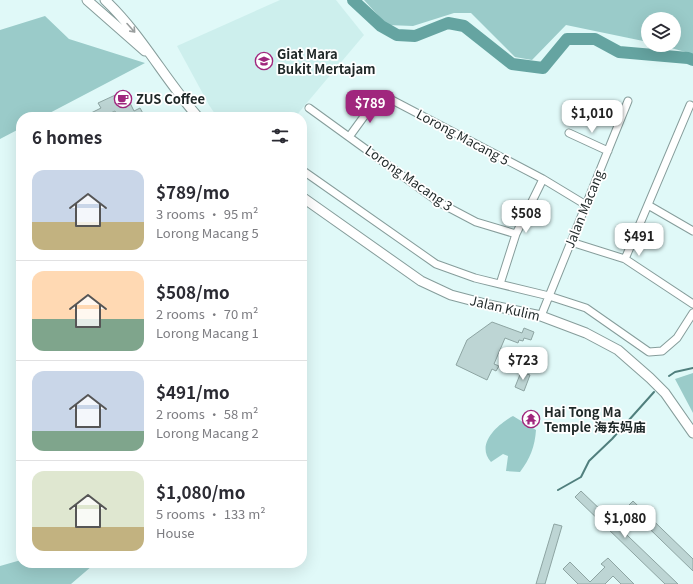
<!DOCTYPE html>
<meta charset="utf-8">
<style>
:root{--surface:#fff;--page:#f7f7f7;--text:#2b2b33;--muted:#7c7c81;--line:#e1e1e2;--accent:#a0267d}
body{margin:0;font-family:Georgia,"Noto Sans SC",serif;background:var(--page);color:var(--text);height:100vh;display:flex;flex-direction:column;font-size:15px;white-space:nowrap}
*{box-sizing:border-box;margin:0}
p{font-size:13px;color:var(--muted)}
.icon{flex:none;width:22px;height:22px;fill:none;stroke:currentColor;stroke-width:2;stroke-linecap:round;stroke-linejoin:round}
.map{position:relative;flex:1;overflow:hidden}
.details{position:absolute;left:16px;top:112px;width:291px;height:456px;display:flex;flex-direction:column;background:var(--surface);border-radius:16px;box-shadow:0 4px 16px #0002}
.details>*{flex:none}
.fabs{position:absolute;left:641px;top:12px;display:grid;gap:8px}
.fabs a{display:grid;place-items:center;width:40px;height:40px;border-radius:50%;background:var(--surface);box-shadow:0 4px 16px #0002;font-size:20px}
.price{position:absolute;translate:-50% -34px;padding:0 9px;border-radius:8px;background:#fff;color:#222;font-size:13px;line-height:26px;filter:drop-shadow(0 1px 2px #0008)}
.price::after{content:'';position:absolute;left:50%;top:24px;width:12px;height:9px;margin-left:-6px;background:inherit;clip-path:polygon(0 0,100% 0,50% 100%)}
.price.on{background:var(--accent);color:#fff}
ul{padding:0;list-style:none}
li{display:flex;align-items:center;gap:12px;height:100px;padding:0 16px}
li+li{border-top:1px solid var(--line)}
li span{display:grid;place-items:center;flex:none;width:112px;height:80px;border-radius:12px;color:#555}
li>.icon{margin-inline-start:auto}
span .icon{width:48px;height:48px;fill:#fffc;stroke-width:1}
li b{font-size:17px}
h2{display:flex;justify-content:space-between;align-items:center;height:48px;padding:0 16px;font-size:17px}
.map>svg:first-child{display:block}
.built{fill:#cdefed}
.green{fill:#9acbc9}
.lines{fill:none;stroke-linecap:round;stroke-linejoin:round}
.stream{stroke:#507f7d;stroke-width:2}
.river{stroke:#65a4a1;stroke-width:12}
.building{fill:#bdd5d4;stroke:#8da4a2}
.minor-casing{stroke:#869d9b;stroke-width:9}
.major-casing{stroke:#869d9b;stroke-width:11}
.minor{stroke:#fff;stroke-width:7}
.major{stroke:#fff;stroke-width:9}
.oneway{stroke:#9a9e9e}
.labels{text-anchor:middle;stroke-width:3.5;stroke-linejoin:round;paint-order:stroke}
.poi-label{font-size:13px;font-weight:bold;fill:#1f2828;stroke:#fff;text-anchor:start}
.street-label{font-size:13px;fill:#1f2828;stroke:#fff}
</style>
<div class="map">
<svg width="693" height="584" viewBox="0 0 693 584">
<rect width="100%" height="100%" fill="#e0f9f8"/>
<path class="built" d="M280 0H336L364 35 295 117H217L209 105 177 46Z"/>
<path class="green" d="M364 0H693V54L660 45H674V19H648V42L566 25 532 60 515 57 471 13H454L413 26 387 25Z
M45 16 69 39 145 63 42 117H21V128L0 139V30Z
M693 373V413L675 379Z
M513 416 536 430C535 446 530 459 520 472L506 471 508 456 503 454 491 462C475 444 498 424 513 416Z
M21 560V563H91L92 566 71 584H0V566Z"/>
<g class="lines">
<path class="stream" d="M669 376 675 372 693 368
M558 490 581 477 589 461 612 439 654 392"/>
<path class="river" d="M353 0 381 26 397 35 415 36 448 23 464 26 512 64 543 68 567 39H595L619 52 688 58 693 60"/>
</g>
<path class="building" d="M124 91 134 111 140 108 145 117H118L115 111 102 117H83L101 108 98 103Z
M492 322 522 333 524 328 534 332 531 340 524 338 523 341 519 340 518 343 505 338 494 364 499 366 496 371 492 369 487 380 456 365 467 340Z
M521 372 530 375 524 391 515 387Z
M581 491 678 584H665L575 497Z
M633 501 693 559V571L627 507Z
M554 524 562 526 545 584H536Z
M608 558 634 584H621L613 576 605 584H578L563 569 570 562 590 582 605 567 601 564Z"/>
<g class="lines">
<defs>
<path id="minor" d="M309 108 440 203 476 222 516 234
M569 133 608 151
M349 137 373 104 379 100H392L543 179 586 205
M302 170 436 264 475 278 549 296 586 308 649 352 662 351 677 338 693 313
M648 205 693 231
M571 242 625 259 693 304
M625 259 690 105
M500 284 516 234 543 179
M541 316 628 101"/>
<path id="major" d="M87 0 145 51
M105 0C142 35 165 80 198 117
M302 197 421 281 451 295 489 305 541 316 586 333 618 350 650 378 665 393 693 433"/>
</defs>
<use href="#minor" class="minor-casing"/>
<use href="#major" class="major-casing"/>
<use href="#minor" class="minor"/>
<use href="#major" class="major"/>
</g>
<defs><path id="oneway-shaft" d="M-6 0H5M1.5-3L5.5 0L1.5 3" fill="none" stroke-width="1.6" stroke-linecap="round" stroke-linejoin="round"/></defs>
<use class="oneway" href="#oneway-shaft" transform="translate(131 28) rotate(48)"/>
<defs>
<symbol id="university-ring" viewBox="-11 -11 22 22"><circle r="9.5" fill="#fff" stroke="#a0267d" stroke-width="1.5"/><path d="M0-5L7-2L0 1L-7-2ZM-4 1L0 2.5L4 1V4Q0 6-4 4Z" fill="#a0267d"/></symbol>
<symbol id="cafe-ring" viewBox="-11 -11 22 22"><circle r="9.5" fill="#fff" stroke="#a0267d" stroke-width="1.5"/><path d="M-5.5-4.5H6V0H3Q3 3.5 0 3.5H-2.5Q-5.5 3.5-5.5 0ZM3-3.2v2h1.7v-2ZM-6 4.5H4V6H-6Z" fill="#a0267d"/></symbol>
<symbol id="temple-ring" viewBox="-11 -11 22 22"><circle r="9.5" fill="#fff" stroke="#a0267d" stroke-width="1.5"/><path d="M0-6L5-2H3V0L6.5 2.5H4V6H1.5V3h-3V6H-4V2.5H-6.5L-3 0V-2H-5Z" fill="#a0267d"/></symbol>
</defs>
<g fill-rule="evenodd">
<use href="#university-ring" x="254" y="51" width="20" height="20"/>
<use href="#cafe-ring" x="113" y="89" width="20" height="20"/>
<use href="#temple-ring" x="521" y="409" width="20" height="20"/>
</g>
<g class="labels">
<g class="poi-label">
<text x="277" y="59">Giat Mara<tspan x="277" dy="15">Bukit Mertajam</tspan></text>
<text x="136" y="104">ZUS Coffee</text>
<text x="544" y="417">Hai Tong Ma<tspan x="544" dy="15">Temple 海东妈庙</tspan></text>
</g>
<g class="street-label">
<text transform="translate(463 137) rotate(28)" y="5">Lorong Macang 5</text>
<text transform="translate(409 178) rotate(35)" y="5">Lorong Macang 3</text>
<text transform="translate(584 209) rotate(-68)" y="5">Jalan Macang</text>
<text transform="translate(505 308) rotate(13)" y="5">Jalan Kulim</text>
</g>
</g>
</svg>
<div class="fabs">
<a><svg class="icon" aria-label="layers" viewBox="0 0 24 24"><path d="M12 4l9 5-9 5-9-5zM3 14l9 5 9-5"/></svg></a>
</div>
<b class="price on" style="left:370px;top:124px">$789</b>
<b class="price" style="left:592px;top:134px">$1,010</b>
<b class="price" style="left:526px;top:234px">$508</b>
<b class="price" style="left:639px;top:257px">$491</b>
<b class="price" style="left:523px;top:381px">$723</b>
<b class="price" style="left:625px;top:539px">$1,080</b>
<section class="details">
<h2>6 homes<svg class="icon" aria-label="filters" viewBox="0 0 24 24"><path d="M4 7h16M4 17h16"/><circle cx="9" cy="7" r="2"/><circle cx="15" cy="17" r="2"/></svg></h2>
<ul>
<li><span style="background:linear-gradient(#c9d6e8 65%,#c2b280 0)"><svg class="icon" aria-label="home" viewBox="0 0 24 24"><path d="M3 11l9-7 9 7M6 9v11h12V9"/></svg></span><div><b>$789/mo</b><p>3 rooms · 95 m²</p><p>Lorong Macang 5</p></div></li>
<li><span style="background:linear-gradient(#ffd9b3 60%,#7fa58c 0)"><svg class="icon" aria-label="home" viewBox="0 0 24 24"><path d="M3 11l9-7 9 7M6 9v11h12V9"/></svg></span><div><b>$508/mo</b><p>2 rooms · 70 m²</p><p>Lorong Macang 1</p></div></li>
<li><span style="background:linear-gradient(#c9d6e8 75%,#7fa58c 0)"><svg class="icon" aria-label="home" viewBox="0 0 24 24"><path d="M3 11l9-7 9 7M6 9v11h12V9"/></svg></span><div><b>$491/mo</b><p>2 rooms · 58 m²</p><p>Lorong Macang 2</p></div></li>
<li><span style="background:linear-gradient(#dfe7d0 70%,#c2b280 0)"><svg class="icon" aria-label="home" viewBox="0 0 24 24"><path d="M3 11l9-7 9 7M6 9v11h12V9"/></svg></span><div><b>$1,080/mo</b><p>5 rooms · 133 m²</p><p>House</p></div></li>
</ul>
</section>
</div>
